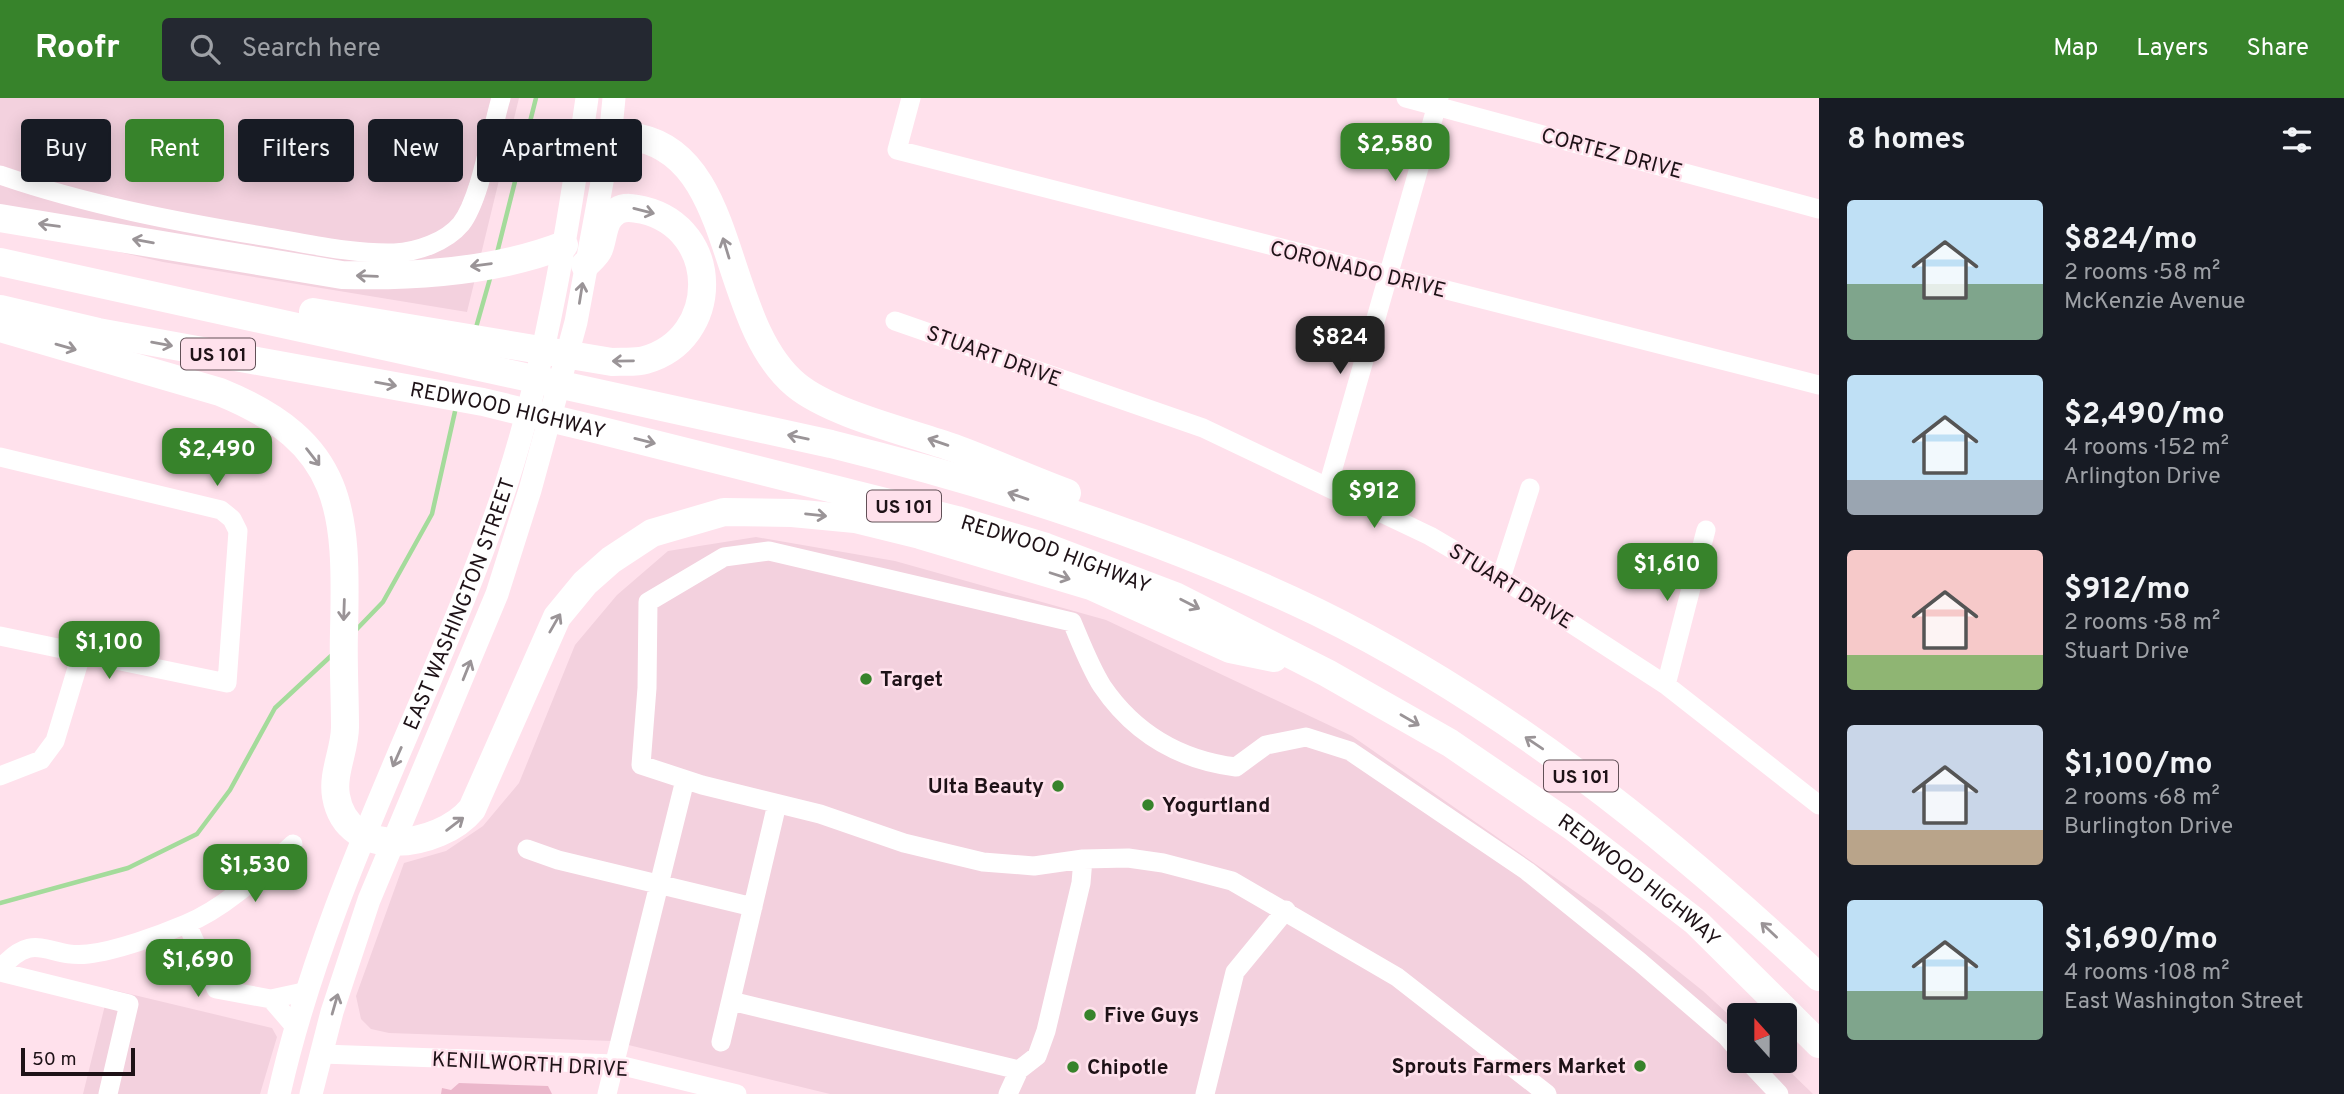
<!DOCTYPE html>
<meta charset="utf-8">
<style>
:root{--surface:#171b24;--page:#242831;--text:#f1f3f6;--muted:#9ea1a6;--accent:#37832b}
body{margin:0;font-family:Overpass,sans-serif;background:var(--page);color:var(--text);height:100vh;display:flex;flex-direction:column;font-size:26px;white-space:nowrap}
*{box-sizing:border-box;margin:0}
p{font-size:23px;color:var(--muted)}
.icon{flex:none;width:38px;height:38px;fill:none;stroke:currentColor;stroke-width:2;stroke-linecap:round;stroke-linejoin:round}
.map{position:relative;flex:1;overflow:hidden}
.sheet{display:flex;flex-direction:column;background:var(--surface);width:525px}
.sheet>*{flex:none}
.hud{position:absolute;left:21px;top:21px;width:665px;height:63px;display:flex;gap:14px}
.needle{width:46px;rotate:339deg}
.controls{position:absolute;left:1727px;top:905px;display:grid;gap:14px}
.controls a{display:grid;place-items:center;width:70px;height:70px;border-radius:7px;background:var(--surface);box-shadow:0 4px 18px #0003;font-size:35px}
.scale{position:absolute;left:21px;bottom:18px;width:114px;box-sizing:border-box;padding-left:7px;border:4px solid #1e1217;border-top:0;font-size:19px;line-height:24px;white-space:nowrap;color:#1e1217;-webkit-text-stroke:5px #ffe1ec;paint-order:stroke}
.price{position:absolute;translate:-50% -60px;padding:0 16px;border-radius:14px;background:var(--accent);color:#fff;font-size:23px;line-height:46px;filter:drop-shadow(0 2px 4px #0008)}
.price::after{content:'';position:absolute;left:50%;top:42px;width:21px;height:16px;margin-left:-10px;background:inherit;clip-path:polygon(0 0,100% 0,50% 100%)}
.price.on{background:#222;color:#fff}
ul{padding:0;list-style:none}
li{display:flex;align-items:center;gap:21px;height:175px;padding:0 28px}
li span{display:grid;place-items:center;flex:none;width:196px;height:140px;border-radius:7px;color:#555}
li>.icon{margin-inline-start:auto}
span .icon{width:84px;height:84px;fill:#fffc;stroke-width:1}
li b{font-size:30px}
h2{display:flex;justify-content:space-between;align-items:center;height:84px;padding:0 28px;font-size:30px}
.tag{padding:0 24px;border-radius:7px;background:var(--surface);box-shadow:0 4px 18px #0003;font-size:24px;line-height:63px}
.tag.on{background:var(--accent);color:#fff}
header{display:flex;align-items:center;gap:42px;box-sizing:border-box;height:98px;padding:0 35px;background:var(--accent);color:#fff}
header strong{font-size:33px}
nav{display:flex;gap:38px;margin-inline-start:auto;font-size:24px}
.search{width:490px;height:63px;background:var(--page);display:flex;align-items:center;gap:18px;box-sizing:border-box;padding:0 24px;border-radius:7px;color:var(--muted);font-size:26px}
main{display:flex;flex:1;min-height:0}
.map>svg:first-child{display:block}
.built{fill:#f3d1de}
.green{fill:#ebb7cb}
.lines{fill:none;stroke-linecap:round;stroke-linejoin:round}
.stream{stroke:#a4db9b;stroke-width:4.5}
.minor{stroke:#fff;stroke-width:19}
.major{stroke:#fff;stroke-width:23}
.highway{stroke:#fff;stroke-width:28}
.oneway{stroke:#9a9497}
.poi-dot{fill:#37832b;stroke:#ffe1ec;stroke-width:2.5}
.labels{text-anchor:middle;stroke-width:5;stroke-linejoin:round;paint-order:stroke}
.shield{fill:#ffe1ec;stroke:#625057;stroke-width:2}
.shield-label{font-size:19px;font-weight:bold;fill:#1e1217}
.street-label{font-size:21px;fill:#1e1217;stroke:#ffe1ec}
.poi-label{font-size:21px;font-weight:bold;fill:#1e1217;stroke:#ffe1ec;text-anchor:start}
</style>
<header>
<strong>Roofr</strong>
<div class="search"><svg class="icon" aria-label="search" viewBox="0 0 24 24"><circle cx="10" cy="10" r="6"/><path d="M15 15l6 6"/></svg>Search here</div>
<nav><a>Map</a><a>Layers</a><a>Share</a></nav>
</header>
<main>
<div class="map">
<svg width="1819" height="996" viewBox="0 0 1819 996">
<rect width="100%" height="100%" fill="#ffe1ec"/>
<path class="built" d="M0 0H519L467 214 163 164 0 127Z
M756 439 895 463 1106 522 1352 638 1603 813 1703 893 1739 926 1740 962 1779 963 1813 996H830L612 943 389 935 371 931 361 921 356 898 404 765 446 753 483 728 519 685 575 547 617 497 668 453Z
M109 891 272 930 277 939 260 996H83Z"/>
<path class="green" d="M459 985 548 988 552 996H441L442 990 451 992Z"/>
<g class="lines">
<path class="stream" d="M497 155 536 0
M475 233 491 177
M355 533 383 504 432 416 456 309
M0 805 128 770 197 736 230 692 275 610 332 557"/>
<path class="minor" d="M911 0 897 52 1819 287
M1406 0 1819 111
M0 77C87 107 178 124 268 139 310 146 352 156 394 155 417 154 446 144 461 126 481 100 491 33 501 0
M895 223 1203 330 1430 438 1501 480 1666 587 1819 707
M0 359 221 412 232 421 238 433 227 585 0 538
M1328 388 1439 0
M1501 480 1530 390
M1666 587 1706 432
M0 678 41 662 55 643 81 557
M527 751 558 762 753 809
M187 826 216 891 271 901 308 893
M0 871C36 830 47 861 88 856 116 853 160 837 186 826 227 809 261 775 293 746
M0 874 129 906 108 996
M271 901 296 930
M731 903 1019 972
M721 944 777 706
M322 956 615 966 737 996
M1747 962 1779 996
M607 996 685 682
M1008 996 1019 972 1037 958 1046 933 1081 785 1083 761
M1205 996 1235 874 1286 812
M1547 996 1397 879 1232 783 1163 765 1128 760 1083 761 1034 768 983 764 904 745 820 716 702 687 641 667 647 590 648 504 724 459 769 453 1072 524C1081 545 1090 569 1102 588 1134 635 1180 662 1236 669L1266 647 1306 639 1350 653 1527 773 1640 864 1726 938 1740 954"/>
<g class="major">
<path id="s1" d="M279 996C327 783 437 593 506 387 547 262 568 130 587 0"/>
<path d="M311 996 332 914 369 802 497 496 530 392 576 224 610 41 614 0"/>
</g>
<g class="highway">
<path d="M581 40C599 41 622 36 639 40 738 61 720 224 796 287 831 316 909 334 954 350 992 364 1029 381 1067 395"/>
<path d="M0 120 342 177C415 179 495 174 564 147"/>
<path d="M0 164 831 346C997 387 1163 440 1317 514 1503 605 1668 738 1819 879"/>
<path id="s2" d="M0 211 98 234 483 304 599 332 957 422 1046 449 1175 498 1327 575 1450 645 1573 729 1696 824 1819 946"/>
<path d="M313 214 612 264C622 263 635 265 645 262 721 241 722 131 643 112 634 110 625 108 617 113 603 120 604 138 599 151 597 157 590 162 585 167"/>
<path d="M0 230 220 294C345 345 347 412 344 534 343 566 345 597 345 629 345 652 332 675 336 698 347 764 440 750 472 711L557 519 585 485 611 462 652 435 724 414 792 415 855 421 920 437 1091 488 1230 551 1274 560"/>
</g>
</g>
<defs><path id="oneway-shaft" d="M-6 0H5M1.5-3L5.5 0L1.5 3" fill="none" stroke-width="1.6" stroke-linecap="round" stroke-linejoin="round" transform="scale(1.75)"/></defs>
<g class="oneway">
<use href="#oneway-shaft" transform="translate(644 113) rotate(14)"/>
<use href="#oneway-shaft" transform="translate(49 127) rotate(-172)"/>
<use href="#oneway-shaft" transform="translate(143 143) rotate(-170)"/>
<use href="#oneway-shaft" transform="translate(726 150) rotate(-107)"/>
<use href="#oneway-shaft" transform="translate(481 167) rotate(172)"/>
<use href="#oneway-shaft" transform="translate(367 178) rotate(-178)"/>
<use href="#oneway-shaft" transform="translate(581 195) rotate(-81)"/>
<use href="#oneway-shaft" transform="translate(162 246) rotate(10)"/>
<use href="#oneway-shaft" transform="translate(66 249) rotate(16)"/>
<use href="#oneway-shaft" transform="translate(623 263) rotate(179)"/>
<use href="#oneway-shaft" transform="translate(386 286) rotate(10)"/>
<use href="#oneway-shaft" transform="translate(798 339) rotate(-168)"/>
<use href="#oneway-shaft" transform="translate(645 343) rotate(14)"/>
<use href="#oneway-shaft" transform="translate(938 344) rotate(-161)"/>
<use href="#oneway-shaft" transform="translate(313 359) rotate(52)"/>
<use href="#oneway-shaft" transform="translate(1018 398) rotate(-161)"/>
<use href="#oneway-shaft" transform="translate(816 417) rotate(6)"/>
<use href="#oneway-shaft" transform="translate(1060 478) rotate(18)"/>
<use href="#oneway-shaft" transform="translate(1190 506) rotate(27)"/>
<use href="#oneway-shaft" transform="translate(344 512) rotate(92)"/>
<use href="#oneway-shaft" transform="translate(555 525) rotate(-60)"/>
<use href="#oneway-shaft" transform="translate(467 572) rotate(-68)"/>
<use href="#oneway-shaft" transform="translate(1410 622) rotate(30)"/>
<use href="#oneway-shaft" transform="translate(1534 645) rotate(-146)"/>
<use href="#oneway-shaft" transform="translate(397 659) rotate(114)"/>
<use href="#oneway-shaft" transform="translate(455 726) rotate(-37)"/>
<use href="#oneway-shaft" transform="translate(1769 832) rotate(-137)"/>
<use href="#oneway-shaft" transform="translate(335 906) rotate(-74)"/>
</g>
<g class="poi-dot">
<circle cx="866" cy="581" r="7"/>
<circle cx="1058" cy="688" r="7"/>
<circle cx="1148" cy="707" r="7"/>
<circle cx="1090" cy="917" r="7"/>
<circle cx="1640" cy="968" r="7"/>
<circle cx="1073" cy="969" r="7"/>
</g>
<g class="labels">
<g class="shield">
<rect x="181" y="240.5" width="74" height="31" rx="5"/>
<rect x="867" y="392.5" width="74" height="31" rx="5"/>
<rect x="1544" y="662.5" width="74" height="31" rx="5"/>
</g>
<g class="shield-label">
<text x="218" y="263">US 101</text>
<text x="904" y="415">US 101</text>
<text x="1581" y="685">US 101</text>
</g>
<g class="street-label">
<text transform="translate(1612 55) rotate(15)" y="7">CORTEZ DRIVE</text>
<text transform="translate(1358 171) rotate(14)" y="7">CORONADO DRIVE</text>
<text transform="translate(994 258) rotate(20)" y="7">STUART DRIVE</text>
<text dy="7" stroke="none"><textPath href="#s2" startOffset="518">REDWOOD HIGHWAY</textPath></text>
<text dy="7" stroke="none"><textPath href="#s2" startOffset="1085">REDWOOD HIGHWAY</textPath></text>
<text transform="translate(1511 488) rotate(32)" y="7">STUART DRIVE</text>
<text dy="7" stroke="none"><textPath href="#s1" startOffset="523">EAST WASHINGTON STREET</textPath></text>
<text dy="7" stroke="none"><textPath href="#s2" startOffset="1757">REDWOOD HIGHWAY</textPath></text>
<text transform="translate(530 966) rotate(3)" y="7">KENILWORTH DRIVE</text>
</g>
<g class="poi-label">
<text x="880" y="588">Target</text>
<text x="1044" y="695" text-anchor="end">Ulta Beauty</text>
<text x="1162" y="714">Yogurtland</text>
<text x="1104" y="924">Five Guys</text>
<text x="1626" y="975" text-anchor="end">Sprouts Farmers Market</text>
<text x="1087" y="976">Chipotle</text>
</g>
</g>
</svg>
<div class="controls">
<a><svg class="needle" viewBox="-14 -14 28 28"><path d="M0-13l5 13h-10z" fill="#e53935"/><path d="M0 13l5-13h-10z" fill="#9ea1a6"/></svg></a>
</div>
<div class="scale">50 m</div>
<b class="price" style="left:1395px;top:85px">$2,580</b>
<b class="price on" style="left:1340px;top:278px">$824</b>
<b class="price" style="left:217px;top:390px">$2,490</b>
<b class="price" style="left:1374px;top:432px">$912</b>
<b class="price" style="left:1667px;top:505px">$1,610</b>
<b class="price" style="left:109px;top:583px">$1,100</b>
<b class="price" style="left:255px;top:806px">$1,530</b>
<b class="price" style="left:198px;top:901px">$1,690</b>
<div class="hud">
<a class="tag">Buy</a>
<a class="tag on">Rent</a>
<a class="tag">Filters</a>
<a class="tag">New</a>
<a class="tag">Apartment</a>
</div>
</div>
<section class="sheet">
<h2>8 homes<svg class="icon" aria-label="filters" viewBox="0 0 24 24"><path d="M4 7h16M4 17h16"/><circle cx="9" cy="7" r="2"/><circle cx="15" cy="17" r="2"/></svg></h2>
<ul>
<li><span style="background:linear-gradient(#bfe0f5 60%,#7fa58c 0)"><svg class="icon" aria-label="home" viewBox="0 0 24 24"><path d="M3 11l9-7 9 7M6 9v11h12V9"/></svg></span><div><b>$824/mo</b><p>2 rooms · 58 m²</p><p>McKenzie Avenue</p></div></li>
<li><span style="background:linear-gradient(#bfe0f5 75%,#9aa5b1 0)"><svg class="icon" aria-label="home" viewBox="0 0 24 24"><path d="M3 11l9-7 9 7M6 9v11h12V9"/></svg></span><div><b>$2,490/mo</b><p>4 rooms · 152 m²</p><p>Arlington Drive</p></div></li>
<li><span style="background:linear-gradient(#f6c9c9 75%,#8fb573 0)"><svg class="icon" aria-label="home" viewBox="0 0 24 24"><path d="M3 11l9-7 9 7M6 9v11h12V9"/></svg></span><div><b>$912/mo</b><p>2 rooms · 58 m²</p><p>Stuart Drive</p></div></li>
<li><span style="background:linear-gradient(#c9d6e8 75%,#b9a48a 0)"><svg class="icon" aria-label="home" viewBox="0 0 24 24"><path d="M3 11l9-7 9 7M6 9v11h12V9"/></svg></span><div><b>$1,100/mo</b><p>2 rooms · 68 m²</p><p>Burlington Drive</p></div></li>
<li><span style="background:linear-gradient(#bfe0f5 65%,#7fa58c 0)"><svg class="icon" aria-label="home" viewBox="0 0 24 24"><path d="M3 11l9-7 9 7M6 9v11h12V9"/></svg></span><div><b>$1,690/mo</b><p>4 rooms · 108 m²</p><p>East Washington Street</p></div></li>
</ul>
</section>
</main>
